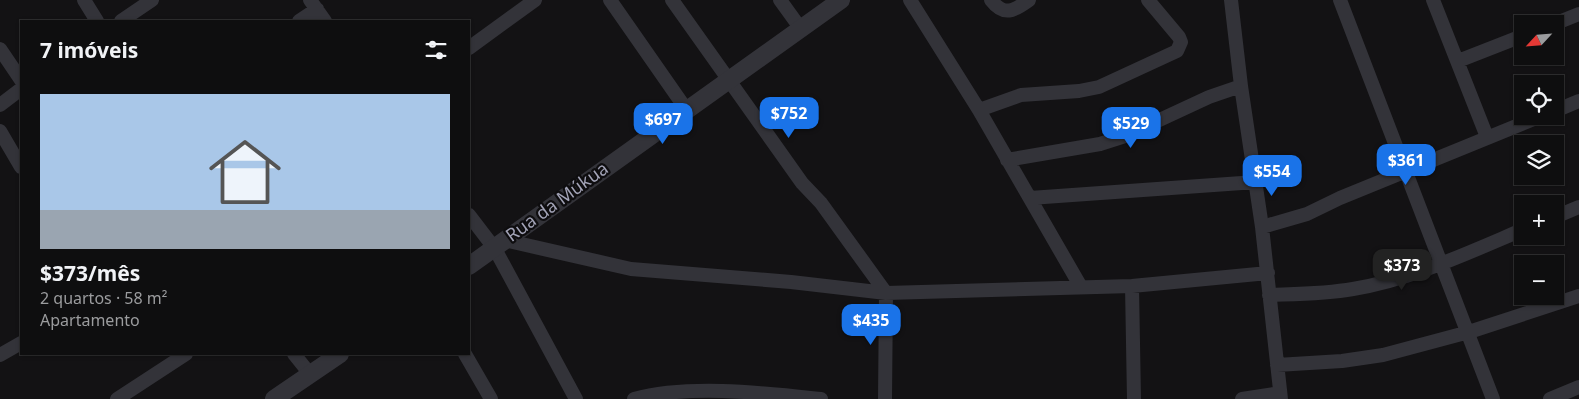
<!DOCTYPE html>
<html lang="pt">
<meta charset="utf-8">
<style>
:root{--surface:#0e0e0f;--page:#1c1c1d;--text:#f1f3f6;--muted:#9b9c9e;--line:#2e2e2f;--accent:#1a73e8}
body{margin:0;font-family:"Noto Sans",sans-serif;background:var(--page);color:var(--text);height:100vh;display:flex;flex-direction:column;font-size:19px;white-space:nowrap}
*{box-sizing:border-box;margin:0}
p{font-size:16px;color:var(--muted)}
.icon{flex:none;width:28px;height:28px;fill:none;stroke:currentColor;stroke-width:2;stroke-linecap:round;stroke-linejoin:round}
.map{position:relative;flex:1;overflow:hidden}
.sheet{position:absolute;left:20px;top:20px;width:450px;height:335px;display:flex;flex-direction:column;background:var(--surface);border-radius:0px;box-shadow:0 1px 4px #0004,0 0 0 1px var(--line)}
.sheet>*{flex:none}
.needle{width:32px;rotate:244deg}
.buttons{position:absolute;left:1514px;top:15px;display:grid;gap:10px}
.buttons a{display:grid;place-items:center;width:50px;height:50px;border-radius:0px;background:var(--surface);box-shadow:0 1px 4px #0004,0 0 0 1px var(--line);font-size:25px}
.price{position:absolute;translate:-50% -42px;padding:0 11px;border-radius:10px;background:var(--accent);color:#fff;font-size:16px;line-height:32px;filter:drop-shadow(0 1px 2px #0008)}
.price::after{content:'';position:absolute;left:50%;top:30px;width:15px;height:11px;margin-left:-8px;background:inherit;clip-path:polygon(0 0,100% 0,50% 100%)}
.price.selected{background:#222;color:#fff}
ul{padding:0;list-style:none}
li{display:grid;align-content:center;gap:10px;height:265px;padding:0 20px}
li span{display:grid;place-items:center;height:155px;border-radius:0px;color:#555}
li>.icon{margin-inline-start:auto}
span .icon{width:90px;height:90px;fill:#fffc;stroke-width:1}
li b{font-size:21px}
h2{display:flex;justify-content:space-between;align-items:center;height:60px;padding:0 20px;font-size:21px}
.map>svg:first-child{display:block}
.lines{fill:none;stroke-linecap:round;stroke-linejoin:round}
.minor{stroke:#333339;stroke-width:14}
.tertiary{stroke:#333339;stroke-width:18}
.labels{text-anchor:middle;stroke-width:4.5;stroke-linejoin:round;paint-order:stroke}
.street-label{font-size:18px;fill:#a2a3b6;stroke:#0e0d0f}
</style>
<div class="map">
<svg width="1579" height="399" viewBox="0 0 1579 399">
<rect width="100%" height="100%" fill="#131214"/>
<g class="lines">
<path class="minor" d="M84 0 97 21
M310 0 325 21
M610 0 686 109
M672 0 802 183 821 203 886 293 885 399
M780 0 801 29
M910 0 979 110 1081 287
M991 0C1004 17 1014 11 1029 0
M1231 0 1241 86 1262 227 1281 399
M1340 0 1493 399
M1433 0 1487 137
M121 21 152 0
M299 21 317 9
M1554 24 1579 14
M469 48 535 0
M0 49 21 80
M1458 61 1522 36
M0 105 21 89
M979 110 1021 95 1079 91 1099 87 1177 51 1181 42 1179 37 1148 0
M1555 111 1579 101
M0 131 21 167
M1007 160 1100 144 1125 136 1209 97 1241 86
M1030 198 1256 182
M469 215 495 249 576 399
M1555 217 1579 207
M1262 227 1307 214 1340 198 1541 116
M504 240 631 269 791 282 886 293 1132 286 1268 273
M1132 286 1134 399
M1269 295C1297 294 1325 294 1353 289 1410 280 1470 252 1522 230
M294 354 310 374
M465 354 491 399
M0 355 21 343
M1277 365 1342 361 1383 355 1469 332 1579 296
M117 399 186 354
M634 399C689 384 764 393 821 399
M1242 399 1280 393
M1550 399 1579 387"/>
<path class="tertiary" d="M469 266 841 0
M274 399 340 354"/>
</g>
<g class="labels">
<g class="street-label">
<text transform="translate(557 202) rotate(-36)" y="6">Rua da Múkua</text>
</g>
</g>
</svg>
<div class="buttons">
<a><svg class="needle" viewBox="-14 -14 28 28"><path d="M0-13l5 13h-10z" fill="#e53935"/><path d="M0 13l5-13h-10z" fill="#9b9c9e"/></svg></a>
<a><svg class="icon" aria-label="locate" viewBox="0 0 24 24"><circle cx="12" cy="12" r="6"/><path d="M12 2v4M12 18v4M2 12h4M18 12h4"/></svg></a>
<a><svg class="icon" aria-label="layers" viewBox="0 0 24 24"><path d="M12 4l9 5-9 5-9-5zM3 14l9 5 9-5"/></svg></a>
<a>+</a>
<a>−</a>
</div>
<b class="price" style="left:789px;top:139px">$752</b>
<b class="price" style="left:663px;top:145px">$697</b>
<b class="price" style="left:1131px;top:149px">$529</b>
<b class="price" style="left:1406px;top:186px">$361</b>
<b class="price" style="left:1272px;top:197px">$554</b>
<b class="price selected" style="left:1402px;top:291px">$373</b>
<b class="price" style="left:871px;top:346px">$435</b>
<section class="sheet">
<h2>7 imóveis<svg class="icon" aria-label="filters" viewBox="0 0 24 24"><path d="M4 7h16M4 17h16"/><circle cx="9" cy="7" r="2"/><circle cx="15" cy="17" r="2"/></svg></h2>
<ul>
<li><span style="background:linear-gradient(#a9c7e8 75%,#9aa5b1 0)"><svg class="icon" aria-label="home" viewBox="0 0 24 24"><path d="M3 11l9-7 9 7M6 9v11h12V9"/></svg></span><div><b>$373/mês</b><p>2 quartos · 58 m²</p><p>Apartamento</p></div></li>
</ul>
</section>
</div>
